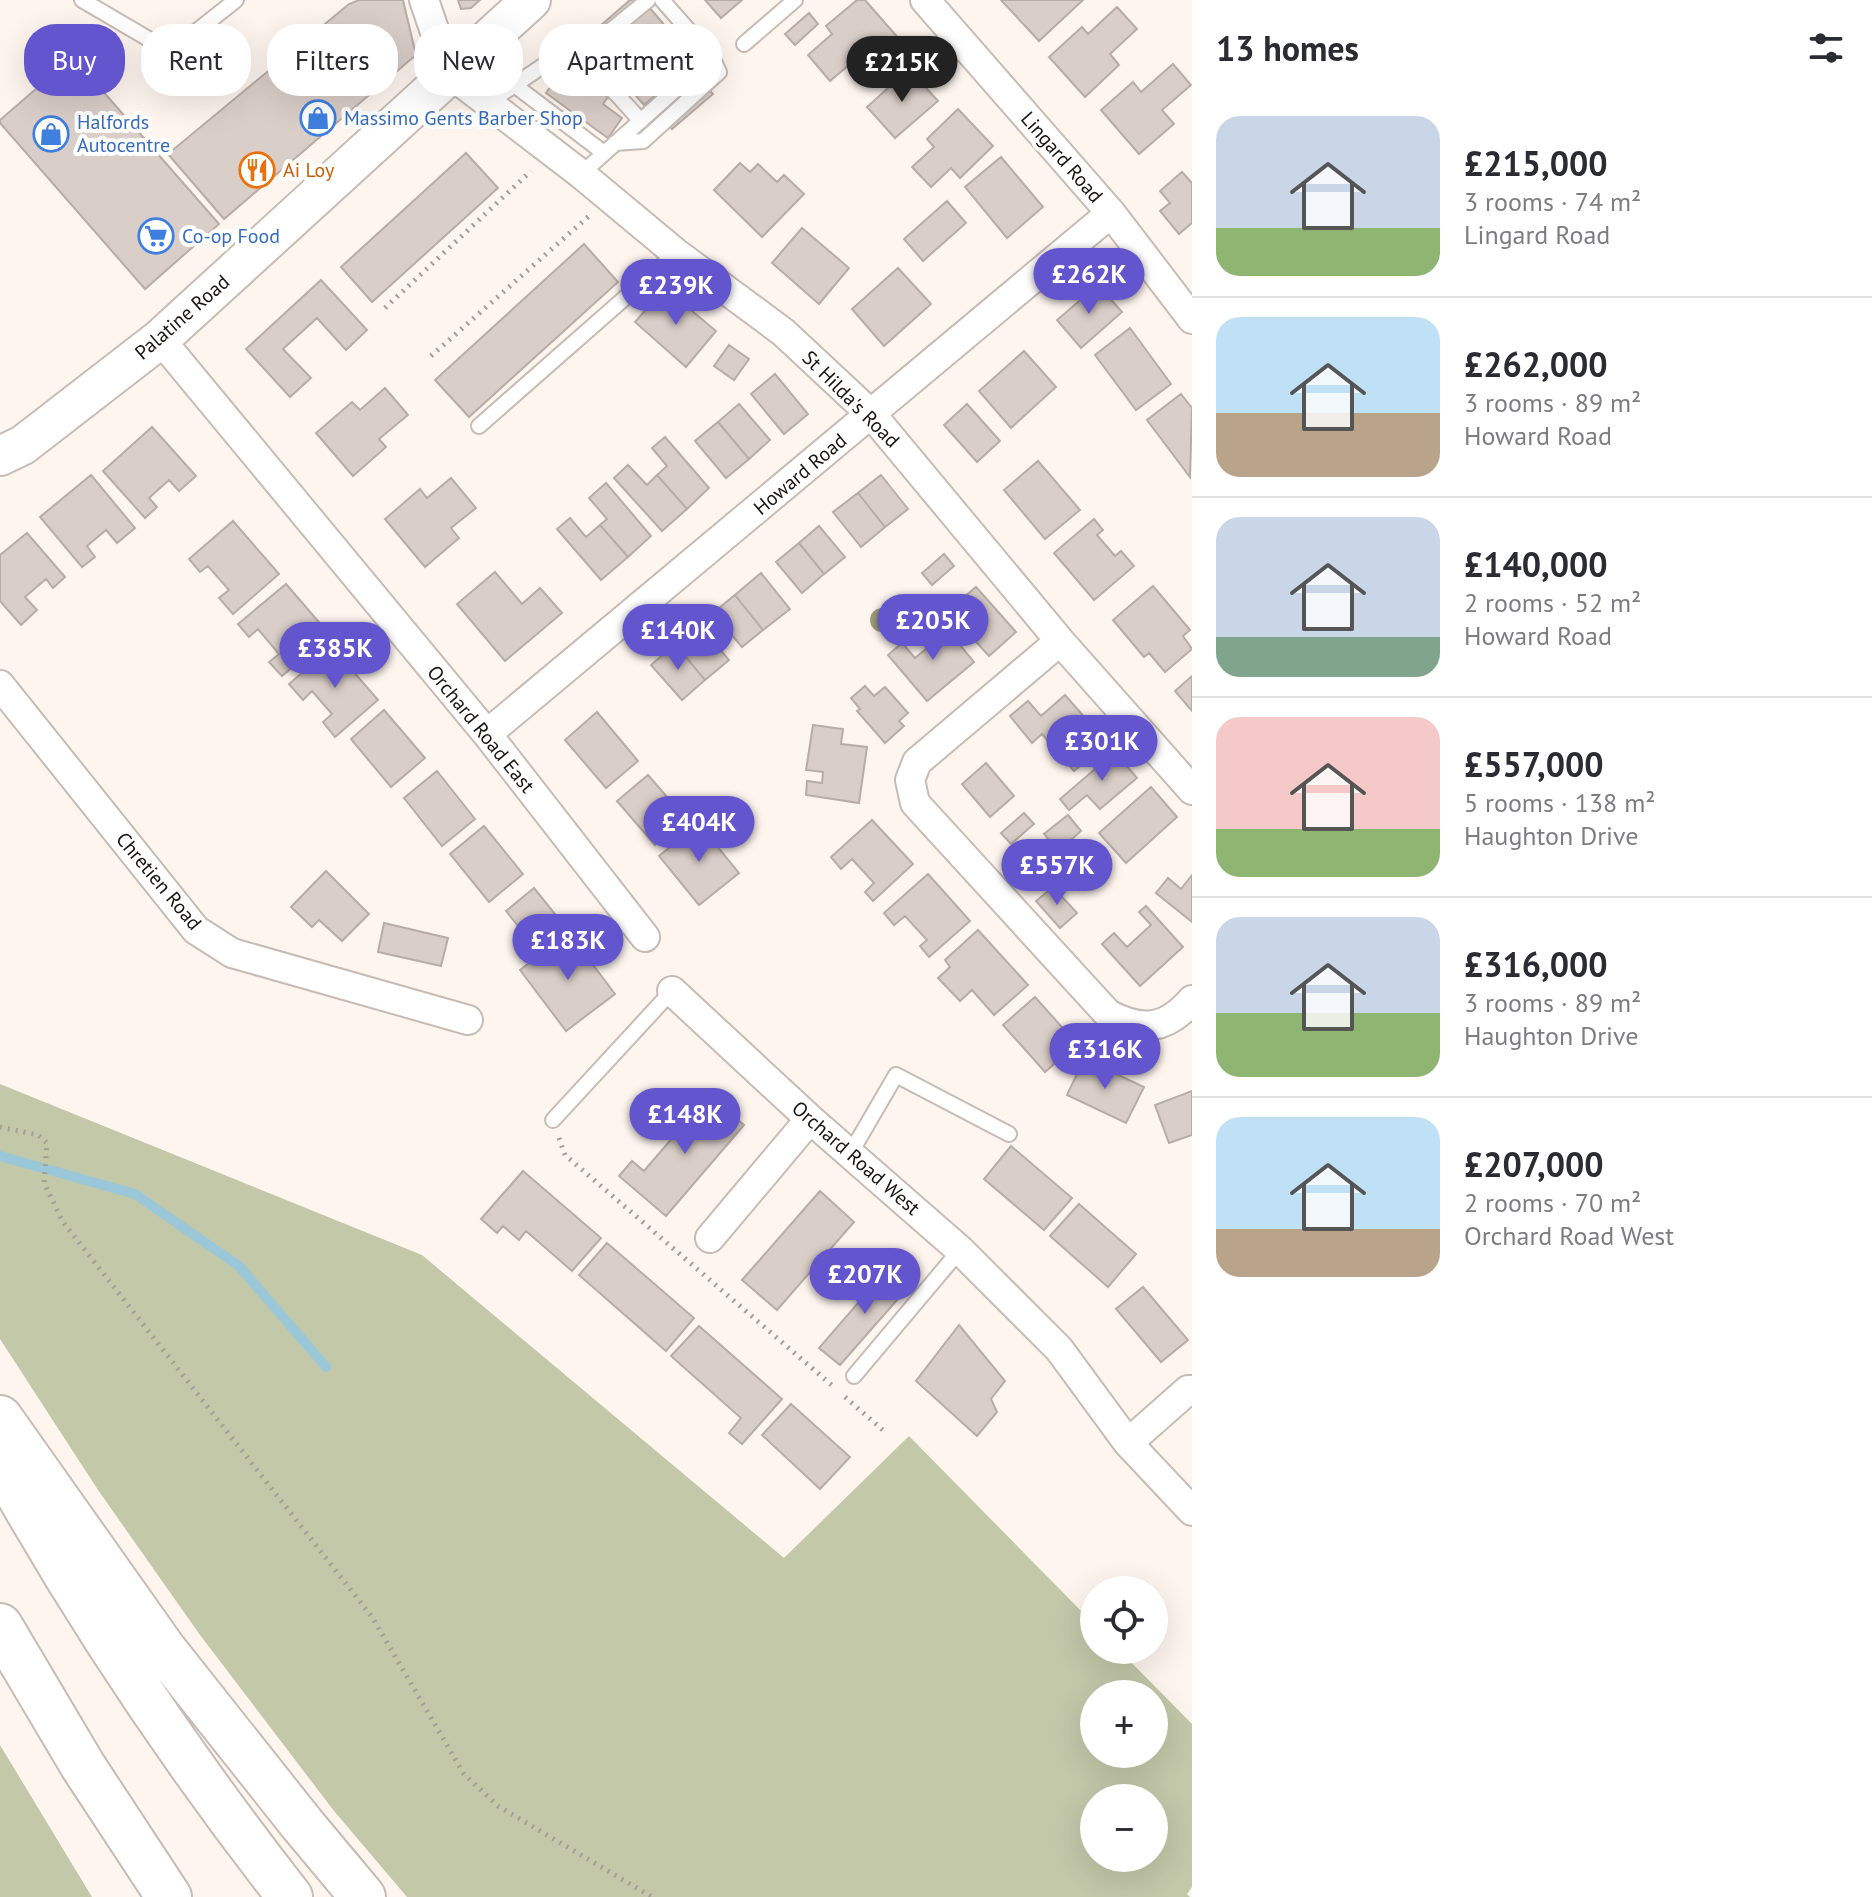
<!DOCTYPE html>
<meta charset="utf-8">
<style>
:root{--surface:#fff;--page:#f2f2f3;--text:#2b2b33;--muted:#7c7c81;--line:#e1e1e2;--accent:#6355ce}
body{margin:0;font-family:"PT Sans",sans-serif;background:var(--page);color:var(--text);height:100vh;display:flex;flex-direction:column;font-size:30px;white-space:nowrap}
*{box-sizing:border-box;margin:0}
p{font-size:26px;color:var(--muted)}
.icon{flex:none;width:44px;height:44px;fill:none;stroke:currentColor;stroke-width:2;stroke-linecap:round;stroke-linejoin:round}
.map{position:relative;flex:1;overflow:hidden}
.details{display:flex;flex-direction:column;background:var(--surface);width:680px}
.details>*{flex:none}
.top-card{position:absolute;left:24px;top:24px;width:760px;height:72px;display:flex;gap:16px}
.controls{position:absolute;left:1080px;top:1576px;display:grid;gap:16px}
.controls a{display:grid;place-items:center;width:88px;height:88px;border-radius:50%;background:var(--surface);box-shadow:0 8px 32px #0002;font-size:40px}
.price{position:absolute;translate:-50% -68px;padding:0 18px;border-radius:28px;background:var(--accent);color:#fff;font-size:26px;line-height:52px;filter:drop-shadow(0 2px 4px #0008)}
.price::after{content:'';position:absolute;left:50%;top:48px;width:24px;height:18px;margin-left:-12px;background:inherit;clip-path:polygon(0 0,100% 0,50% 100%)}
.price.current{background:#222;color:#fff}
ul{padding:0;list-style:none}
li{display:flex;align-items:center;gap:24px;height:200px;padding:0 24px}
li+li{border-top:2px solid var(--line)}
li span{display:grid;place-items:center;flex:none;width:224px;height:160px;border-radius:24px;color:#555}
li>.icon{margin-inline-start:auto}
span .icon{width:96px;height:96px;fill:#fffc;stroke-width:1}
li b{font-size:34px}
h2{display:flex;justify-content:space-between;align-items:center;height:96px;padding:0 24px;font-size:34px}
.tag{padding:0 28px;border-radius:32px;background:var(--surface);box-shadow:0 8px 32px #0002;font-size:28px;line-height:72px}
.tag.current{background:var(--accent);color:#fff}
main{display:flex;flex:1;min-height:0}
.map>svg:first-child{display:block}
.green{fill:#c3c8a9;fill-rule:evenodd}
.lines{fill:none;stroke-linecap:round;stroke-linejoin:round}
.stream{stroke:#9bc8d8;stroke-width:10}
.building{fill:#dacec8;stroke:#b8aca6;stroke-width:2}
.lane-casing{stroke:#c7bcb5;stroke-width:18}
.street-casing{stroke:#c7bcb5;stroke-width:32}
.secondary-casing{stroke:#c7bcb5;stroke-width:42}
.highway-casing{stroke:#c7bcb5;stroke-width:48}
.path{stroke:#a59e99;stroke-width:5;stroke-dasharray:2 6;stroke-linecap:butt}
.lane{stroke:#fff;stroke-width:14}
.street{stroke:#fff;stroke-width:28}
.secondary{stroke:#fff;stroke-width:38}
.highway{stroke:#fff;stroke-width:44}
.tree{fill:#a1a07d}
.labels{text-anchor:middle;stroke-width:8;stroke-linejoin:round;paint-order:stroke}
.shop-label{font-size:20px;fill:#366cbe;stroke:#fff;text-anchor:start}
.street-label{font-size:20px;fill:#181411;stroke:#fff}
.food-label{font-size:20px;fill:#c56008;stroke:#fff;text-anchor:start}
</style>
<main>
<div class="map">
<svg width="1192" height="1897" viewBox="0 0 1192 1897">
<rect width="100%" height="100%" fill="#fef5ef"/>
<path class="green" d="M0 1084 422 1255 784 1558 909 1436 1094 1624V1650H1119L1192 1724V1887L1187 1894 1190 1897H407L334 1811 200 1635 98 1490 0 1339ZM1094 1694H1154V1754H1094ZM1094 1798H1154V1858H1094Z
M0 1745 92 1897H0Z"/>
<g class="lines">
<path class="stream" d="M0 1156 135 1194 239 1266 326 1367"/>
</g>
<path class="building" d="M359 0H403L416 55 224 219 168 154 349 4Z
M458 0H480L471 8 461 9Z
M630 0H643L695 61 644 105 586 38Z
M705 0H742L721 18Z
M857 0H865L900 40 866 70 856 59 830 81 808 55 832 34 826 26Z
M1001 0H1083L1039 41Z
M1117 7 1137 29 1110 54 1119 65 1085 97 1049 57 1082 27 1088 34Z
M809 13 818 24 795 45 785 34Z
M73 57 219 224 145 289 0 123V120Z
M1173 64 1191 85 1162 110 1174 124 1139 154 1101 110 1133 82 1141 92Z
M566 66 608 97 603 104 622 118 608 138 546 93Z
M909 69 938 101 895 138 867 107Z
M697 76 713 94 672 129 657 111Z
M958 109 993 146 960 178 951 168 931 187 912 167 934 147 927 139Z
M466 153 498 188 372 302 341 267Z
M1001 157 1043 207 1007 238 965 187Z
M740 163 750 172 758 164 777 182 784 175 804 194 762 237 714 190Z
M1182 172 1192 183V223L1179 234 1160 211 1170 203 1160 191Z
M947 201 966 223 923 261 904 239Z
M802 228 849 268 819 304 772 263Z
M584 244 618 282 469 417 435 380Z
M898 268 931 304 884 346 852 309Z
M321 280 367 330 346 350 317 318 283 349 311 378 290 397 246 349Z
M1098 285 1122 312 1081 348 1057 320Z
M665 288 716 331 686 367 635 322Z
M1130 328 1171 384 1136 410 1095 355Z
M729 345 749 359 734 380 714 366Z
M1024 351 1056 387 1011 428 979 391Z
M775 374 808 414 784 434 751 394Z
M385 388 408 415 379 439 386 447 353 476 316 433 352 402 360 410Z
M1181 394 1192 408 1190 477 1147 420Z
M739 404 770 440 749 459 718 422Z
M967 404 1000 441 977 462 944 425Z
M718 422 749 459 726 478 695 441Z
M152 427 196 476 179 491 169 480 149 498 157 507 145 518 103 471Z
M665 437 709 488 687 509 657 475 667 466 652 448Z
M1038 461 1080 510 1045 539 1004 490Z
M628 465 647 485 657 475 687 509 662 531 614 478Z
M91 475 135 528 117 543 106 530 87 546 95 557 82 567 40 517Z
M881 475 908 509 885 527 858 493Z
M451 478 476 508 451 528 459 538 425 567 385 519 420 489 427 498Z
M606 483 651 536 628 557 600 525 607 519 589 498Z
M858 493 885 527 861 547 833 512Z
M570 518 586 537 600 525 628 557 601 580 557 529Z
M1094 519 1103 530 1097 535 1115 556 1121 551 1134 566 1094 600 1054 553Z
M233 521 279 574 233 614 219 598 229 590 208 566 200 572 189 559Z
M819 526 845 557 824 574 799 543Z
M27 533 65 577 53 588 46 579 25 597 37 610 21 625 0 601V555Z
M799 543 824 574 802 593 776 562Z
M944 554 954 566 932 585 922 573Z
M495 572 522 604 540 588 562 613 505 661 457 604Z
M761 573 790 609 763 630 735 595Z
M286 584 330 635 282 676 269 662 279 654 258 629 249 637 238 624Z
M1153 586 1190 630 1183 636 1192 649 1165 672 1149 653 1144 657 1113 620Z
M976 587 1016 632 989 656 948 611Z
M735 595 763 630 742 647 713 613Z
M938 618 974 662 927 701 888 655 902 643 915 658 939 638 929 625Z
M699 624 729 660 705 680 675 644Z
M675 644 705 680 682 700 651 665Z
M332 647 378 700 335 737 323 722 332 714 312 691 303 700 289 684Z
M1192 676V711L1175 691Z
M865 686 874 696 885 687 908 713 899 721 904 726 885 743 857 711 860 709 851 698Z
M1065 695 1107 743 1074 771 1042 734 1032 743 1010 716 1028 701 1041 716Z
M384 710 425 758 391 787 351 739Z
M597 712 638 761 606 788 565 740Z
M813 725 843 729 841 744 867 747 859 803 806 795 807 781 822 783 823 772 806 770Z
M1115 752 1137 778 1100 809 1087 795 1069 810 1060 799Z
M986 763 1014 796 990 817 962 784Z
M437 771 475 819 442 846 404 798Z
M648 775 686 819 655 845 617 801Z
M1151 787 1177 817 1126 863 1099 833Z
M1024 813 1034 824 1011 844 1001 833Z
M1068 815 1081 831 1058 851 1044 834Z
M872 820 913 864 873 901 865 892 874 883 852 859 841 869 831 857Z
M699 824 739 873 699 905 659 856Z
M484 826 523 874 489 902 450 854Z
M326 871 369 914 342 941 319 920 312 927 291 907Z
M928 874 970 921 929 957 920 946 927 940 905 916 894 925 884 913Z
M1192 875V922L1156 893 1168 878 1181 889Z
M1053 887 1077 913 1060 928 1036 901Z
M534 888 563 924 534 946 506 911Z
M1146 906 1183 947 1140 986 1102 944 1114 933 1127 947 1151 925 1139 912Z
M384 923 448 938 441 966 378 952Z
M978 930 1028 985 994 1015 972 990 960 1001 938 978 950 967 945 960Z
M569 933 615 994 566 1031 520 970Z
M1035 997 1077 1044 1045 1072 1003 1025Z
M1084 1059 1144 1087 1126 1123 1067 1095Z
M1192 1091V1135L1169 1143 1155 1105Z
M709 1095 744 1125 666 1216 619 1176 632 1161 644 1171Z
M1011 1146 1072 1198 1044 1230 984 1179Z
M523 1171 601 1238 572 1271 526 1231 519 1240 503 1226 497 1233 481 1219Z
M820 1191 854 1222 777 1310 742 1280Z
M1079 1204 1136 1254 1108 1287 1050 1236Z
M607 1243 694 1318 666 1351 579 1275Z
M890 1266 911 1284 840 1365 819 1348Z
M1143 1287 1188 1340 1161 1362 1116 1309Z
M959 1325 1005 1381 991 1399 997 1412 977 1436 916 1381Z
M699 1326 782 1399 742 1444 729 1433 741 1418 671 1356Z
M791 1404 850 1457 820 1489 762 1435Z"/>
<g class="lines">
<defs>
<path id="lane" d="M82 0 152 41 174 49 236 0
M744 44 795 0
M581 55 648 0
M513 84 604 153
M615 93 689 31
M488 103 556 57 581 55 641 121
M615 143 643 141 719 72 712 57
M581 174 712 57 662 0
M479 426 676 253
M553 1120 672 991
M850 1154 896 1075 1009 1134
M854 1376 960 1250"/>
<path id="street" d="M424 0 449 73 581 174 676 253 783 332 872 415 1060 641 1192 790
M925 0 1111 213 1192 319
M160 339 487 734 645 937
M1060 641 917 762 910 780 915 803 1108 1014C1142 1032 1166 1030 1192 1000
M0 685 196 930 232 953 468 1020
M487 734 1111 213
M672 991 810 1119 960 1250 1059 1349 1128 1443 1192 1511
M710 1238 810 1119
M1128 1443 1188 1390H1192"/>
<path id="secondary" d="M0 456 23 445 160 339 531 0"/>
<path id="highway" d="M0 1418 164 1650 302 1824 363 1897
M3 1467C87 1617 184 1762 290 1897
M0 1626 83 1766 169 1897"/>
</defs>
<use href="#lane" class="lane-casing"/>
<use href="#street" class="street-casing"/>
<use href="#secondary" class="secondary-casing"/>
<use href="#highway" class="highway-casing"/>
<path class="path" d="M385 308 531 171
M431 356 589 216
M0 1127 38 1135 47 1143 44 1183 63 1222 372 1617 464 1774 498 1806 652 1897
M559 1138 565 1155 835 1388
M845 1397 884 1431"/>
<use href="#lane" class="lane"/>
<use href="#street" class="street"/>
<use href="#secondary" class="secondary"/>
<use href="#highway" class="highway"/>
</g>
<circle class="tree" cx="882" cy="620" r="12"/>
<defs>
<symbol id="shop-ring" viewBox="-11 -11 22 22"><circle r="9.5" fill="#fff" stroke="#3f7fe0" stroke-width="1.5"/><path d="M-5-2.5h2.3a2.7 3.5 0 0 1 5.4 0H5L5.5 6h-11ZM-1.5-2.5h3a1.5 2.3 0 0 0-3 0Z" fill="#3f7fe0"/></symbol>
<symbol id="restaurant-ring" viewBox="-11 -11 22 22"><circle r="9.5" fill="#fff" stroke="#e8710a" stroke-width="1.5"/><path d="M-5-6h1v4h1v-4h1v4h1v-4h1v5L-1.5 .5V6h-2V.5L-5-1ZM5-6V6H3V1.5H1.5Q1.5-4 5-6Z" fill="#e8710a"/></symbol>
<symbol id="supermarket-ring" viewBox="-11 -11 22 22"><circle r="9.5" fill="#fff" stroke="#3f7fe0" stroke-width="1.5"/><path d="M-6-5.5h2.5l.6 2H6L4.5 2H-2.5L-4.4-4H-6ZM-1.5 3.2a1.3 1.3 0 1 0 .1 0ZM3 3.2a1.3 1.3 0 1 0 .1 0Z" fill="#3f7fe0"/></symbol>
</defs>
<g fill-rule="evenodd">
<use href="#shop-ring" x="298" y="98" width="40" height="40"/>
<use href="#shop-ring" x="31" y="114" width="40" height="40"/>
<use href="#restaurant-ring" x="237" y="150" width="40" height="40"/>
<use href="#supermarket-ring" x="136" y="216" width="40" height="40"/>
</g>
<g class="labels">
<g class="shop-label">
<text x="344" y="125">Massimo Gents Barber Shop</text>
<text x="77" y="129">Halfords<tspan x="77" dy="23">Autocentre</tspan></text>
<text x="182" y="243">Co-op Food</text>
</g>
<g class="street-label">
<text transform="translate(1062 157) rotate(49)" y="7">Lingard Road</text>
<text transform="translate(182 317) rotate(-41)" y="7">Palatine Road</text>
<text transform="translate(851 399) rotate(45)" y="7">St Hilda's Road</text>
<text transform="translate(800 474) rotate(-40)" y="7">Howard Road</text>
<text transform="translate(481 729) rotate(51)" y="7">Orchard Road East</text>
<text transform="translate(159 881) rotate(50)" y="7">Chretien Road</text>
<text transform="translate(856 1158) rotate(41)" y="7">Orchard Road West</text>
</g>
<g class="food-label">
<text x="283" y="177">Ai Loy</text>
</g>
</g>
</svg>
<div class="controls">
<a><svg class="icon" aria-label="locate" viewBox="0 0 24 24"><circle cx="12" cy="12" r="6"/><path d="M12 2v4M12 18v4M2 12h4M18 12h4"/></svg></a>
<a>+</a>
<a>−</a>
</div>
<b class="price current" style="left:902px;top:104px">£215K</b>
<b class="price" style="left:1089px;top:316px">£262K</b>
<b class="price" style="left:676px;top:327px">£239K</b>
<b class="price" style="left:933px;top:662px">£205K</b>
<b class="price" style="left:678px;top:672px">£140K</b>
<b class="price" style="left:335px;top:690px">£385K</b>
<b class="price" style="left:1102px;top:783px">£301K</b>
<b class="price" style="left:699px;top:864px">£404K</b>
<b class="price" style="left:1057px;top:907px">£557K</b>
<b class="price" style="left:568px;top:982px">£183K</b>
<b class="price" style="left:1105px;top:1091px">£316K</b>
<b class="price" style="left:685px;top:1156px">£148K</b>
<b class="price" style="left:865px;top:1316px">£207K</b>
<div class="top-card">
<a class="tag current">Buy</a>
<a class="tag">Rent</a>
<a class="tag">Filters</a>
<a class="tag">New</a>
<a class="tag">Apartment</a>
</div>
</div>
<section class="details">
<h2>13 homes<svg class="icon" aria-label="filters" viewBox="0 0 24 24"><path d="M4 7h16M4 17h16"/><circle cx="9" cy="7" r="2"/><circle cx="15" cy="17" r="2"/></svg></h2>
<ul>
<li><span style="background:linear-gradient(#c9d6e8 70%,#8fb573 0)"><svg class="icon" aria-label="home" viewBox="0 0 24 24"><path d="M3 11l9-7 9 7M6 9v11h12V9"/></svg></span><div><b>£215,000</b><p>3 rooms · 74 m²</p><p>Lingard Road</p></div></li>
<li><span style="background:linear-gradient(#bfe0f5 60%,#b9a48a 0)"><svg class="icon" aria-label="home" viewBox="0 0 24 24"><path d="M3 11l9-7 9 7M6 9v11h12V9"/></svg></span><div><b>£262,000</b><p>3 rooms · 89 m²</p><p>Howard Road</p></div></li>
<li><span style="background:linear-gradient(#c9d6e8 75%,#7fa58c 0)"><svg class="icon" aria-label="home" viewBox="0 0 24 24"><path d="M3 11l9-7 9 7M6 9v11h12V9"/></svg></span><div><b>£140,000</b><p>2 rooms · 52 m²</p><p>Howard Road</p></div></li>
<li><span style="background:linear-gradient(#f6c9c9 70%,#8fb573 0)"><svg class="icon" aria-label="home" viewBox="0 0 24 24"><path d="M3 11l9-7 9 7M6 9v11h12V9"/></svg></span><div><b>£557,000</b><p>5 rooms · 138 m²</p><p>Haughton Drive</p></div></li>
<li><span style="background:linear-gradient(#c9d6e8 60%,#8fb573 0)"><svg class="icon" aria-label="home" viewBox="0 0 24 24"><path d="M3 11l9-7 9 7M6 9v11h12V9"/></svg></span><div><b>£316,000</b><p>3 rooms · 89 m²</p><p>Haughton Drive</p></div></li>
<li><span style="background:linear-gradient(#bfe0f5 70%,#b9a48a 0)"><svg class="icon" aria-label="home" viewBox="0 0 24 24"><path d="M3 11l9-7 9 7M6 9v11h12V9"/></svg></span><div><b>£207,000</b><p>2 rooms · 70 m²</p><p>Orchard Road West</p></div></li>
</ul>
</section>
</main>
